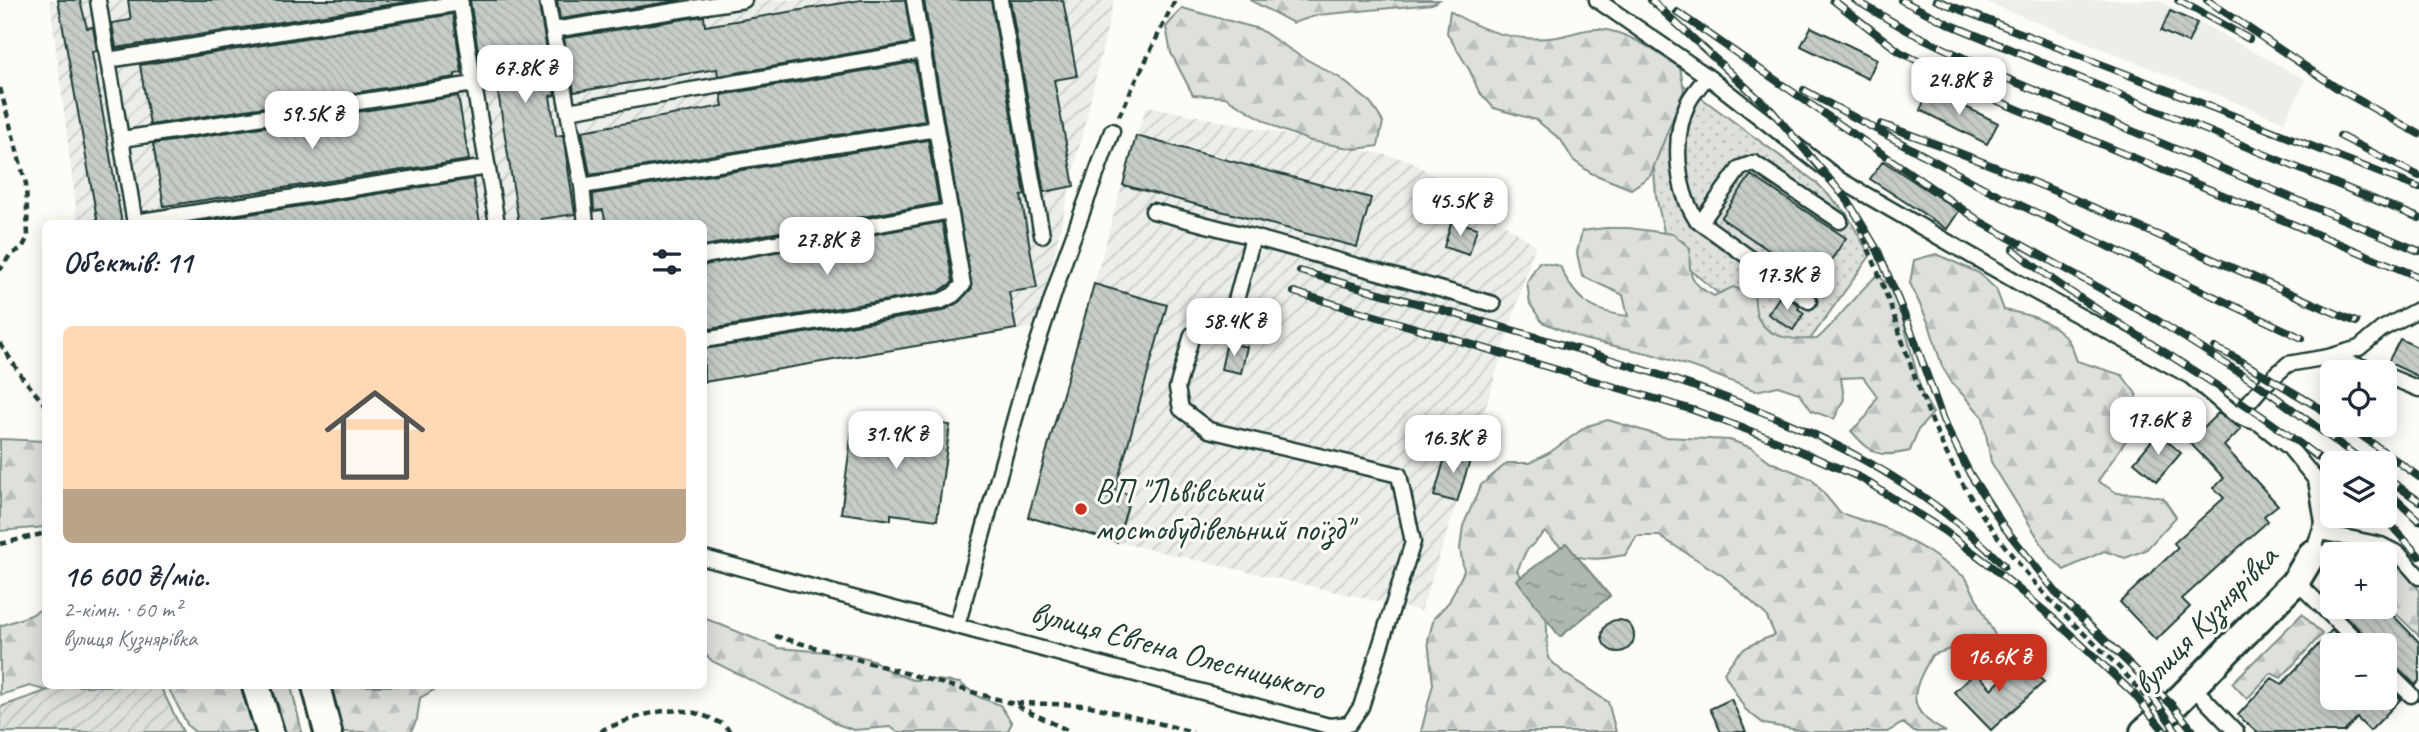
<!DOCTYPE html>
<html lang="uk">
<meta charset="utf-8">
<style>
:root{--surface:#fff;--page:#f2f2f3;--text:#1f2937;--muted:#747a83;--accent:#c8321e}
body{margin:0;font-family:Caveat,sans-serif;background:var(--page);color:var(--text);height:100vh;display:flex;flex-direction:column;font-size:26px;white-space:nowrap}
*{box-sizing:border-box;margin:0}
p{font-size:23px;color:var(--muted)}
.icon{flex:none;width:38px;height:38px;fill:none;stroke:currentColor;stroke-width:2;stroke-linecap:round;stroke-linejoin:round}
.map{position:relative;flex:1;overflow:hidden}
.details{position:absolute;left:42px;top:220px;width:665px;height:469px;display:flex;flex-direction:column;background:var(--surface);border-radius:10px;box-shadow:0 4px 18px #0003}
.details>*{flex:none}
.buttons{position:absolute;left:2320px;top:360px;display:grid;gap:14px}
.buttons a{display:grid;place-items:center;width:77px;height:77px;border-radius:10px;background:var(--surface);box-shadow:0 4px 18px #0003;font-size:35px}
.price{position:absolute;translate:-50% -60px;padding:0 16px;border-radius:14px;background:#fff;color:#222;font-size:23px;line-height:46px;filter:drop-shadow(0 2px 4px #0008)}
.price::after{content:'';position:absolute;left:50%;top:42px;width:21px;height:16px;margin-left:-10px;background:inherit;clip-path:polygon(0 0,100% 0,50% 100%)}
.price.on{background:var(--accent);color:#fff}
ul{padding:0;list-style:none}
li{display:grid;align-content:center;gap:14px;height:371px;padding:0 21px}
li span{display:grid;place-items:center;height:217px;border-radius:10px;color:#555}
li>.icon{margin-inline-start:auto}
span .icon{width:126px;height:126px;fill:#fffc;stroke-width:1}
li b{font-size:30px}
h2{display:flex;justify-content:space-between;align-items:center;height:84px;padding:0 21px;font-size:30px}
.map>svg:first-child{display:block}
.built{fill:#eceee9}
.industrial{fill:url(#industrial-furrows)}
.grass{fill:url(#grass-dots);stroke:#7e8e88;stroke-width:2}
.forest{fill:url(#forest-firs);stroke:#7e8e88;stroke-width:2}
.garden{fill:url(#garden-furrows);stroke:#7e8e88;stroke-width:2}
.water{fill:url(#water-ripples);stroke:#75877f;stroke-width:2}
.building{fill:url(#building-back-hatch);stroke:#1f3d34;stroke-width:2}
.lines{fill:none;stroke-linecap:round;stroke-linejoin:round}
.service-casing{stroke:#1f3d34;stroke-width:19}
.minor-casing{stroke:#1f3d34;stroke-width:32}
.path{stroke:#1f3d34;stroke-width:4.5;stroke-dasharray:7 5;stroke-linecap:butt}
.service{stroke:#fdfcf7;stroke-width:14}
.minor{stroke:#fdfcf7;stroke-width:26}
.rail-casing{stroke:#1f3d34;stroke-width:8}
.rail{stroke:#fdfcf7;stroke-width:5;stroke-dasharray:16;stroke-linecap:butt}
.poi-dot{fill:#c8321e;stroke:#fdfcf7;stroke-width:2.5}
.labels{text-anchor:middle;stroke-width:6;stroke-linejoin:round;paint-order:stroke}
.poi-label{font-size:33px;fill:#1f3d34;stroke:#fdfcf7;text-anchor:start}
.street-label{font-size:33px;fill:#1f3d34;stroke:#fdfcf7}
</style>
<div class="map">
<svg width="2419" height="732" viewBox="0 0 2419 732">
<defs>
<pattern id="industrial-furrows" width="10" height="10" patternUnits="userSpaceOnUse" patternTransform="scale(1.75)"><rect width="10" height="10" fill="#eceee9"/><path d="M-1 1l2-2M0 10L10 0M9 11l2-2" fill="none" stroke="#cacdc8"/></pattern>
<pattern id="grass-dots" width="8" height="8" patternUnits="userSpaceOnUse" patternTransform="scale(1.75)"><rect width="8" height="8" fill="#dde0db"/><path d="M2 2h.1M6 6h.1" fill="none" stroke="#bdc1bd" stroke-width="1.8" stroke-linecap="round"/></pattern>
<pattern id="forest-firs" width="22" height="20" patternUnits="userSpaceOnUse" patternTransform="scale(1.75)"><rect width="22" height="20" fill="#dde0db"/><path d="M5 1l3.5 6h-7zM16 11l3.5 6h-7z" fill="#bdc1bd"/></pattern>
<pattern id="garden-furrows" width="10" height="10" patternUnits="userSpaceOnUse" patternTransform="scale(1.75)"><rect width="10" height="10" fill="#dde0db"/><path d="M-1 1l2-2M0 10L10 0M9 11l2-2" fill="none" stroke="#bdc1bd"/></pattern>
<pattern id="water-ripples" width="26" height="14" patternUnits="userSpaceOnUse" patternTransform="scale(1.75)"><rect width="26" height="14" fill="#aeb8b1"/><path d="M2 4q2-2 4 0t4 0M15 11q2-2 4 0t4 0" fill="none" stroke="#8d9791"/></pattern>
<pattern id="building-back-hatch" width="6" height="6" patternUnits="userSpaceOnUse" patternTransform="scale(1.75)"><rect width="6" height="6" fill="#c6cdc7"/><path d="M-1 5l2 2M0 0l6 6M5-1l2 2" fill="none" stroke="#aab1ac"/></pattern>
</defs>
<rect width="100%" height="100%" fill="#fdfcf7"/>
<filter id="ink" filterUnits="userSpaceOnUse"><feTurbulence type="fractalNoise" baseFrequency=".0143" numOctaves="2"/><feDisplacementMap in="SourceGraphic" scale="14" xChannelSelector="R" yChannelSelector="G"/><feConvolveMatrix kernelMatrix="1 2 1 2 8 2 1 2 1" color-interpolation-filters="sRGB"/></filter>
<g filter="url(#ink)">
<path class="built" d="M1982 0H2158L2306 80 2284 122Z"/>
<path class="industrial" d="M50 0H1114L1037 327 704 382V224H78Z
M1147 106 1410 160 1535 245 1457 502 1421 611 1117 542 1028 517 1136 136Z"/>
<path class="grass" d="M1677 80 1817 183 1847 214 1870 256 1796 359 1681 262 1664 232 1656 196 1653 159Z"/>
<path class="forest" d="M1250 0H1439L1432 4 1318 15 1293 23Z
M1182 8 1259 29 1297 54 1340 78 1371 103 1383 122 1378 146 1355 149 1311 141 1279 129 1225 97 1193 95 1171 53 1166 27Z
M1450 11C1483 32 1518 43 1557 37 1570 35 1585 28 1599 29 1628 31 1657 52 1680 68L1684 90 1650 176 1631 189 1591 173 1573 160 1561 140 1536 120 1494 108 1479 92 1470 71 1447 33Z
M1605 228H1629L1673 234 1690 248C1688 273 1690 284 1714 296L1733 287 1754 294C1755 300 1755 310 1757 316 1768 340 1795 340 1817 339 1840 319 1855 293 1878 275L1896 292 1922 394 1933 413 1918 430 1910 451C1878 458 1873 455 1851 431L1867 416 1877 396 1863 377 1841 378 1844 399 1834 419 1812 411 1799 393 1778 386 1756 391 1702 370 1651 354 1583 339 1542 322 1530 304 1527 282 1539 262 1560 266C1575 300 1591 312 1628 316L1623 295 1582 276 1577 253 1582 231Z
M1936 254 1979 273 1996 289 2004 310C2027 314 2052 320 2067 339 2072 345 2074 354 2077 361L2122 375 2137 395 2128 437 2098 481 2117 493 2140 494 2163 498 2176 517 2146 550 2125 558 2104 551 2064 570 2048 554 1991 462 1983 417 1952 383 1942 366 1929 324 1910 283 1914 260Z
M1608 420 1664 437 1730 440 1752 448 1771 462 1812 479 1840 513 1886 528 1926 550 1966 578 1995 635 1997 657 1975 655 1953 648 1932 655C1911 692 1904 710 1946 732H1914L1903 723 1887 732H1809L1764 724 1745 709 1724 673C1739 648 1748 645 1775 635L1766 615 1723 576 1659 536H1637L1625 555C1585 562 1575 562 1545 532L1526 551 1517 571 1546 605 1548 658 1564 673 1608 702 1616 732H1421L1433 684 1428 640 1434 618 1449 602 1464 571 1460 549 1463 526 1481 485 1507 463H1529L1549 453 1587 426Z
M0 439 45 441V527L0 531Z
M2385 559 2397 560 2412 577 2419 590V636L2385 603Z
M45 607 46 686H131L70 697 30 686 0 695V626L31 615Z
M2302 614 2322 634 2281 678 2271 673 2247 699 2232 683Z
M704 618 778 648 851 654 873 660 891 672 913 680H937L960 683 979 697 1000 705 1012 723 1007 732H898L890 727 854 730 837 724 816 708 790 700 712 661 704 653Z
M162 686H254L268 732H195L188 726 169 689Z
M272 686H291L302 732H284Z
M327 686H441L420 698 417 719 411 732H330Z"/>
<path class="garden" d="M60 686H160L183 732H0V707Z"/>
<path class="water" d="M1566 543 1610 596 1560 637 1517 580Z"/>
<path class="building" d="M58 0H80L87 28 93 27 97 51 92 52 122 224H98Z
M128 0H419L116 48 112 23 131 20Z
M470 0H538L555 95 550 96 556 136 563 135 575 214 541 219 542 224H519L494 67 481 70Z
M557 0H682L560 19Z
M861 0H905L912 43 718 76 717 69 574 92 564 38 704 16 705 26Z
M924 0H991L1025 195 1021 196 1037 288 1009 292 1016 329 704 382V349L943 311 959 302 972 288Z
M1010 0H1063L1077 76 1054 80 1074 186 1044 192Z
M2170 11 2197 23 2188 43 2161 31Z
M453 14 462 73 455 74V77L150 125 140 65Z
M1811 27 1877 59 1868 79 1801 46Z
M915 62 925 121 590 175 582 131 723 106 721 95Z
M1930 89 1998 123 1987 144 1920 110Z
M458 96 469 160 164 206 153 144Z
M1136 136 1371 198 1357 247 1123 185Z
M928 140 939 203 704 246V224H606L603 210 594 211 593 194Z
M1883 161 1959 211 1947 229 1870 179Z
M1751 175 1846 238 1811 290 1793 277 1798 270 1721 218Z
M473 179 480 224H185Z
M1452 220 1477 228 1469 255 1444 247Z
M942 222 953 282 938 292 704 330V265Z
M1094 284 1167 305 1115 490 1131 495 1117 542 1028 517Z
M1782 293 1800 306 1798 309 1804 313 1793 330 1768 314Z
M2400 339 2419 348V377L2388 362Z
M1227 342 1247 347 1241 373 1221 369Z
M2218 413 2241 429 2224 446 2278 505 2264 516 2268 521 2182 599 2190 607 2156 640 2120 602 2178 548 2174 543 2224 498 2214 488 2224 478 2189 442Z
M909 420 950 425 937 520 891 514V520L841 513 853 423 908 430Z
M2158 433 2181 453 2157 481 2134 462Z
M1448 447 1472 454 1457 502 1434 496Z
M2353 607H2385L2419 642V681L2415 685 2392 662 2385 660V646H2371L2369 639 2345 616Z
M1602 636a16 16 0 1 1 32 0a16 16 0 1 1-32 0Z
M2332 630 2348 646H2333V698H2385V683L2401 699 2370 731 2357 718 2344 732H2256L2238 715 2272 678 2282 684Z
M2021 660 2044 682 1991 730 1954 692 1976 672 1992 689Z
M1731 699 1746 732H1721L1710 709Z"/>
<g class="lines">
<defs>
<path id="service" d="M98 0 135 224
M460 0 497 224
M547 0 582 186 586 224
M1000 0 1042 235
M1597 0 1707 76 1840 180 2019 283 2190 376 2237 416 2259 423 2289 447 2316 480 2323 523 2312 554
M553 30 744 0
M108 60 461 3
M1707 76C1701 85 1692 94 1688 103 1672 136 1676 189 1696 219L1809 301
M568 111 922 51
M122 139 474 84
M582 186 936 129
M135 222 488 167
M1701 222 1740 168 1754 163 1840 221
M1253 237 1493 304
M704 256 950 211
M704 340 941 301 953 295 963 285 914 0
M2329 357 2382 373
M2385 375 2419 389
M2237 416 2262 387 2288 364 2328 357 2359 348 2382 329 2419 309
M2320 532 2381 545 2399 554 2419 577
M704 558 1329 726 1349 724 1361 707 1413 542 1399 475 1209 430 1181 409 1177 388 1192 335 1230 323 1253 237 1153 211
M2296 581 2362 646
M957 626 1025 382 1066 256 1112 131
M2385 669 2411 695
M2192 686 2236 732"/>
<path id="minor" d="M256 686 270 732
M316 686 328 732
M2144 732 2173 706 2296 581 2312 554"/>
</defs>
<use href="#service" class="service-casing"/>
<use href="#minor" class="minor-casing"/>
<path class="path" d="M0 88 26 184 28 237 22 248 10 255 0 270
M1119 116 1175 0
M1859 227C1897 309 1915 400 1960 479 1985 523 2017 564 2052 602 2082 634 2118 662 2145 697
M0 343 22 377 46 406
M0 544 46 533
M775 636 1011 703 1071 732
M1016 703 1087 705 1193 732
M601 732 604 729C643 715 672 701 712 719 720 723 725 724 730 732"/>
<use href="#service" class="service"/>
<use href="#minor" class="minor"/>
<defs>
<path id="rail" d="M1651 0 1772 111 1848 201 1878 251 1913 336 1943 420 1970 474 2004 527 2059 596 2173 706 2194 732
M1833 0 1900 52 1998 101 2419 277
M1855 0 1912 33 2008 79 2419 251
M1901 0 1949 24 2419 218
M1936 0 2419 188
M2178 0 2249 39
M2207 0 2337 88 2419 134
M1677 12 1981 222 2157 320 2262 387 2367 464
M1804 90 1982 187 2302 338
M1881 124C2043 181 2199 254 2356 322
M2340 136 2419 176
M2013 249C2049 280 2091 305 2131 331 2200 374 2269 418 2333 469
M1300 271C1393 297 1487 322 1580 350 1731 396 1892 448 2004 566
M1294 292 1693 410 1775 440 1861 478 1943 530 1986 562 2054 619 2134 694 2165 732
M2215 348 2234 357 2333 416
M2347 425 2419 477
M2385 477 2419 501
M2385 489 2419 521
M2383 516 2419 556
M2152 696 2177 732"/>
</defs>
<use href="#rail" class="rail-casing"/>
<use href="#rail" class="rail"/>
</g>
</g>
<circle class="poi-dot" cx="1081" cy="509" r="7"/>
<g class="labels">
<g class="poi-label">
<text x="1095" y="502">ВП "Львівський<tspan x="1095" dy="38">мостобудівельний поїзд"</tspan></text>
</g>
<g class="street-label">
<text transform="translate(2204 619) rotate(-46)" y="12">вулиця Кузнярівка</text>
<text transform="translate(1178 649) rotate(15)" y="12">вулиця Євгена Олесницького</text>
</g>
</g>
</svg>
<div class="buttons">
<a><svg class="icon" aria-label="locate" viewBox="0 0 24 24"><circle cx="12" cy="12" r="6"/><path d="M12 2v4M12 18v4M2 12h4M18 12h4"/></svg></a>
<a><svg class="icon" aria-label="layers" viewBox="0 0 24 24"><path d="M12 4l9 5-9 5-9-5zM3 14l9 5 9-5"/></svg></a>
<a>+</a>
<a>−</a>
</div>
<b class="price" style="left:525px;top:105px">67.8K ₴</b>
<b class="price" style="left:1959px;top:117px">24.8K ₴</b>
<b class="price" style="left:312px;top:151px">59.5K ₴</b>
<b class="price" style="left:1460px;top:238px">45.5K ₴</b>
<b class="price" style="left:827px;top:277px">27.8K ₴</b>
<b class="price" style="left:1787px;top:312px">17.3K ₴</b>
<b class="price" style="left:1234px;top:358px">58.4K ₴</b>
<b class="price" style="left:2158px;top:457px">17.6K ₴</b>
<b class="price" style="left:896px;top:471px">31.9K ₴</b>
<b class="price" style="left:1453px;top:475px">16.3K ₴</b>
<b class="price on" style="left:1999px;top:694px">16.6K ₴</b>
<section class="details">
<h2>Об’єктів: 11<svg class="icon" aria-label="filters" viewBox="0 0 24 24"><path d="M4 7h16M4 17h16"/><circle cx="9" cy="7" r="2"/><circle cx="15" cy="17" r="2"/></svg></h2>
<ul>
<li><span style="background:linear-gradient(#ffd9b3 75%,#b9a48a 0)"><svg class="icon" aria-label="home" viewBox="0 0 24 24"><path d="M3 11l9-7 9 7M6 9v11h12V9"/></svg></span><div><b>16 600 ₴/міс.</b><p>2-кімн. · 60 m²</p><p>вулиця Кузнярівка</p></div></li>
</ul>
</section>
</div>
